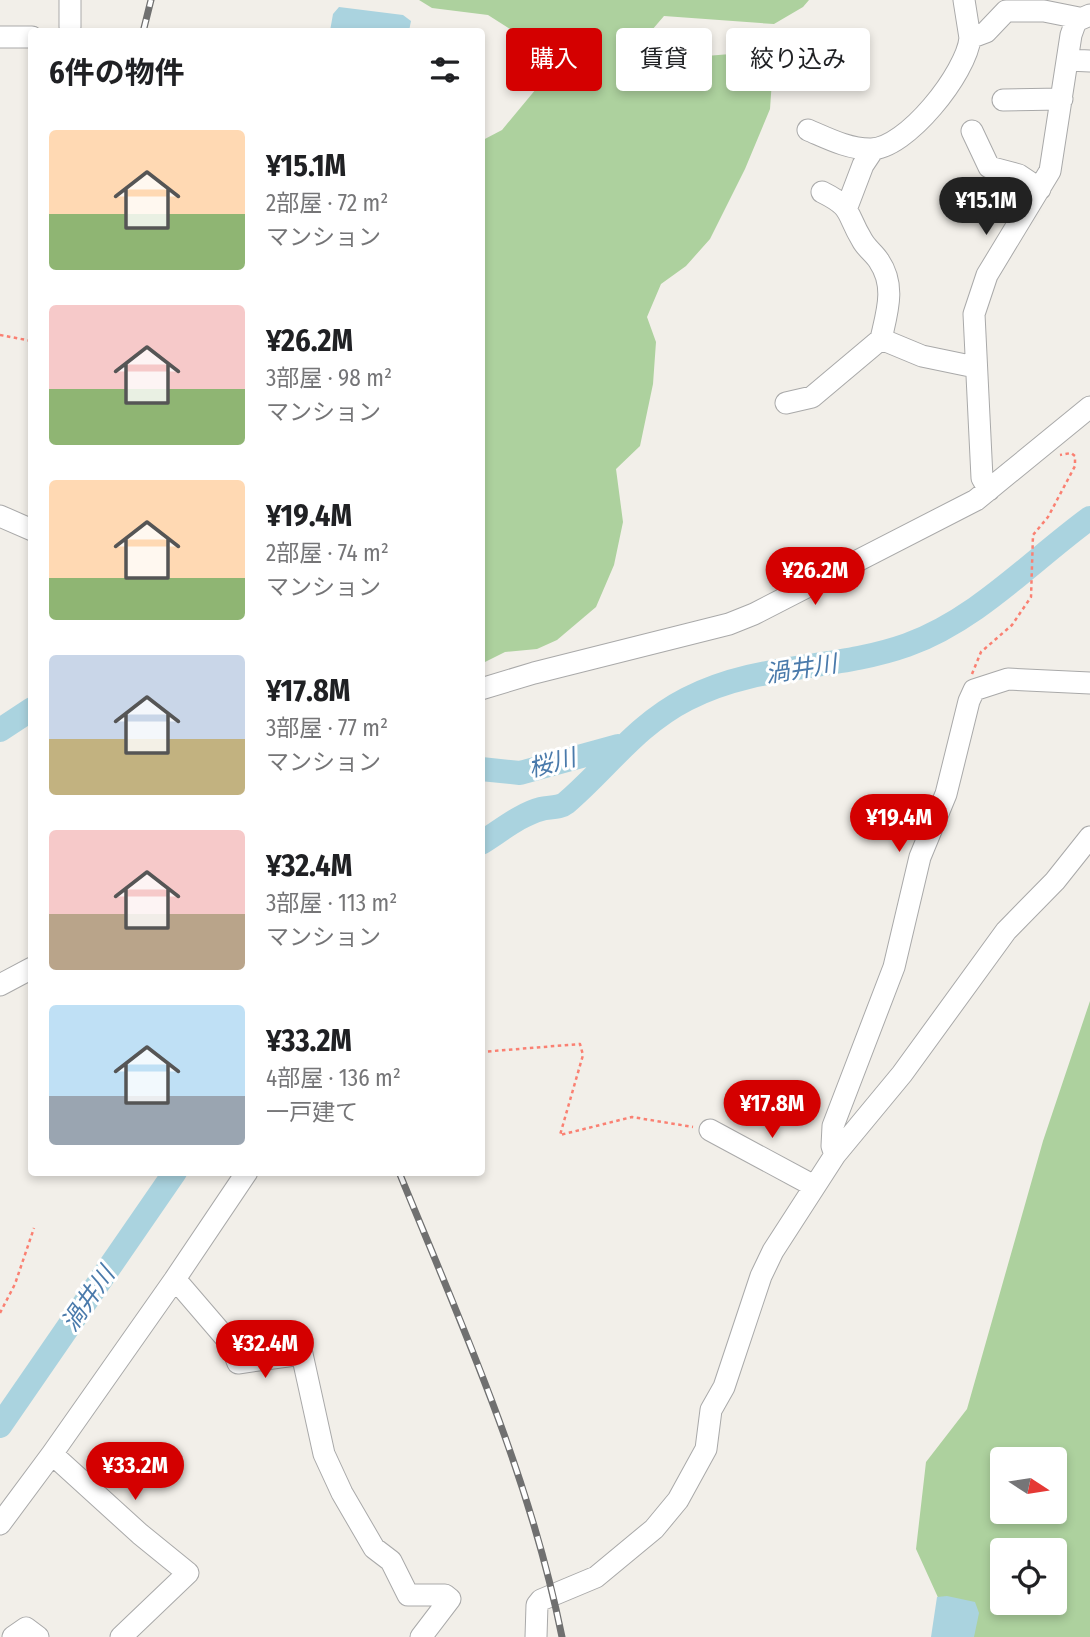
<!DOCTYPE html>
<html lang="ja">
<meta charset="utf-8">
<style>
:root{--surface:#fff;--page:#f2f2f2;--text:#202124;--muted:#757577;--accent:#d40000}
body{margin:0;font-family:"Fira Sans Condensed","Noto Sans JP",sans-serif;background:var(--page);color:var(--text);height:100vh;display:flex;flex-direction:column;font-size:26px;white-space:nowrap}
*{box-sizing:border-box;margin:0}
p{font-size:23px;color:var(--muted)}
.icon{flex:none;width:38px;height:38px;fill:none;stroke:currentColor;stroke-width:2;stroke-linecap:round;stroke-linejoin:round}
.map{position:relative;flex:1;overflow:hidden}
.side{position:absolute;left:28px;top:28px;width:457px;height:1148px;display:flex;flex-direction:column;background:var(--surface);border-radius:7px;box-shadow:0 4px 10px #0003}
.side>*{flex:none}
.guide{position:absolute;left:506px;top:28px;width:478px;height:63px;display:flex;gap:14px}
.needle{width:46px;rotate:102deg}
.fabs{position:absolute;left:990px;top:1447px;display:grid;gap:14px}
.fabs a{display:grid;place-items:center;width:77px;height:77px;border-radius:7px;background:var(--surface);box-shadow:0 4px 10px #0003;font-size:35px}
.price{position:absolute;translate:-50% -60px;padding:0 16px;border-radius:24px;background:var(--accent);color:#fff;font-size:23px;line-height:46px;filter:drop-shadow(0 2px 4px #0008)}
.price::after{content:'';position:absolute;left:50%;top:42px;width:21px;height:16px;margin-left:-10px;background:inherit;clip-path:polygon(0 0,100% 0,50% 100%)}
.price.current{background:#222;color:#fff}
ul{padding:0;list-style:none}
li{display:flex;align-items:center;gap:21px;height:175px;padding:0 21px}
li span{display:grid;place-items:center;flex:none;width:196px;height:140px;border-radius:7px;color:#555}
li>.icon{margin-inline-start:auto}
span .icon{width:84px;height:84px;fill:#fffc;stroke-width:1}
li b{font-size:30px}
h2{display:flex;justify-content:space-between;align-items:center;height:84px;padding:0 21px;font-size:30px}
.tag{padding:0 24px;border-radius:7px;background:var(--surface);box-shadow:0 4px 10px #0003;font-size:24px;line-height:63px}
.tag.current{background:var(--accent);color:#fff}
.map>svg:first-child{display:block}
.forest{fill:#add19e;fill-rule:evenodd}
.water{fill:#aad3df}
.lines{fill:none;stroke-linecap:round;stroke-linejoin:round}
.river{stroke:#aad3df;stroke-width:24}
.minor-casing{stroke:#a9a9a9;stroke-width:23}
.path{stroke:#fa8072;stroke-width:2.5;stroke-dasharray:3.5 3.5;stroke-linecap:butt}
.minor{stroke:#fff;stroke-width:21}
.rail-casing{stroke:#707070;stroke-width:7}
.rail{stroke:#fff;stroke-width:4.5;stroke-dasharray:13;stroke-linecap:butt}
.labels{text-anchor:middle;stroke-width:6;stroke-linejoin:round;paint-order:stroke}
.water-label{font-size:24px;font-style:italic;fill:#4a7aab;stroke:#fff}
</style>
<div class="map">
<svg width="1090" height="1637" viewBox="0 0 1090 1637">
<rect width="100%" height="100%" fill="#f2efe9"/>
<path class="forest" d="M419 0H809L803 7 774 24 664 16 652 30 654 49C687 67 724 47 761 57L772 80 770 109 745 169 710 239 686 266 661 284 647 317 656 342 653 384 640 446 616 469 623 522 614 565 596 607 557 640 537 649 505 652 481 664V141L502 130 541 83 526 39 488 15 432 8Z
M1090 1001V1637H956L916 1549 926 1462 967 1409 1043 1141ZM1003 1460H1055V1512H1003ZM1003 1550H1055V1603H1003Z"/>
<path class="water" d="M339 7 403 15 411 21 409 31H330L333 14Z
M947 1596 975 1602 979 1613 974 1637H931L937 1597Z"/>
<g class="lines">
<path class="river" d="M0 730 32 709
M481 769 520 773 618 746
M481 843C499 832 521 814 541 809 549 807 560 808 566 803 607 768 636 725 687 699 759 662 834 671 907 645 977 620 1031 561 1090 518
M0 1426 175 1172"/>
<defs>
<path id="minor" d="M70 0V27
M964 0 970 38 986 32 1006 11H1044L1079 18
M0 37H32
M1068 60 1090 61
M1003 100 1062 99
M808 130C827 138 848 149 870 149 906 150 967 72 970 38
M972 131 989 167 1019 175 1040 189
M822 192C854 208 845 212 862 240 866 248 874 253 879 261 896 286 887 312 881 339
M847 207 863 165 873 150
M786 403 812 397 881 339 922 356 975 367
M989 490 982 478 974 314 987 275 1050 171 1071 35 1076 21 1090 15
M0 516 32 530
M481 689 534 673 729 624 754 614 976 500 1090 407
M0 985 32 968
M710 1130 814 1186
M835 1155 832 1146 833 1126 894 967 920 857 946 794 969 701 974 690 1008 679 1090 683
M175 1279 247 1172
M52 1454 175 1279 230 1343 238 1363 302 1354 324 1454 342 1493 374 1548 391 1561 408 1595H445L450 1599 421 1637
M0 1524 52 1454 140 1534 188 1573 121 1637
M13 1637 26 1628 38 1637
M536 1637 537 1605 541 1600 596 1577 654 1529 678 1500 706 1449 711 1410 724 1387 761 1276 773 1251 835 1155 902 1074 1006 931 1055 881 1090 837"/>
</defs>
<use href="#minor" class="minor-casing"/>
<path class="path" d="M0 335 32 341
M972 674 981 652 1012 625 1031 597 1033 535 1048 517 1075 466V456L1071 453 1060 455
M481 1052 580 1044 583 1055 560 1135 632 1117 693 1127
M0 1313 15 1284 34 1228"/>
<use href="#minor" class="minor"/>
<defs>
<path id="rail" d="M143 32 151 0
M399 1172C462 1326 529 1473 562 1637"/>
</defs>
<use href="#rail" class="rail-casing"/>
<use href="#rail" class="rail"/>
</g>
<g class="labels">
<g class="water-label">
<text transform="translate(801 669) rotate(-9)" y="8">渦井川</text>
<text transform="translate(552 763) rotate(-15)" y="8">桜川</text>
<text transform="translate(88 1299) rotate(-55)" y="8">渦井川</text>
</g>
</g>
</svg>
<div class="fabs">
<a><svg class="needle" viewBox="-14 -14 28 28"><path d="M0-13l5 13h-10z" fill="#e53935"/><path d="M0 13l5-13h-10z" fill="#757577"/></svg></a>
<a><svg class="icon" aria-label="locate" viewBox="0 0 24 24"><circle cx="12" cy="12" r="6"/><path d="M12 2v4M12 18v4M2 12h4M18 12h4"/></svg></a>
</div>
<b class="price current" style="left:986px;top:237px">¥15.1M</b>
<b class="price" style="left:815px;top:607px">¥26.2M</b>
<b class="price" style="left:899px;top:854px">¥19.4M</b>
<b class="price" style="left:772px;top:1140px">¥17.8M</b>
<b class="price" style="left:265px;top:1380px">¥32.4M</b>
<b class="price" style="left:135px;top:1502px">¥33.2M</b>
<div class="guide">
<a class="tag current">購入</a>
<a class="tag">賃貸</a>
<a class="tag">絞り込み</a>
</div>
<section class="side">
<h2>6件の物件<svg class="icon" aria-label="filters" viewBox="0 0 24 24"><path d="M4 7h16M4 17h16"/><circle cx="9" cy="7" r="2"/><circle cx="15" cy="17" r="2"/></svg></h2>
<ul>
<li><span style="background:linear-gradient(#ffd9b3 60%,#8fb573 0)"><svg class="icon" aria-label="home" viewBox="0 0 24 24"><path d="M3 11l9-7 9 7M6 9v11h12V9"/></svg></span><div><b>¥15.1M</b><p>2部屋 · 72 m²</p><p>マンション</p></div></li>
<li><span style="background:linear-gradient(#f6c9c9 60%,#8fb573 0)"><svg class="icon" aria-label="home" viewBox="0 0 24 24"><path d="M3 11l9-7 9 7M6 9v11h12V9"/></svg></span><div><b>¥26.2M</b><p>3部屋 · 98 m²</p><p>マンション</p></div></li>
<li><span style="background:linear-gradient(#ffd9b3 70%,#8fb573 0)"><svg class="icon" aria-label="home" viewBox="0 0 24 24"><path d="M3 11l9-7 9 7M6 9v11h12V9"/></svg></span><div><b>¥19.4M</b><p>2部屋 · 74 m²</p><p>マンション</p></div></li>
<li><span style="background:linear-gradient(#c9d6e8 60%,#c2b280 0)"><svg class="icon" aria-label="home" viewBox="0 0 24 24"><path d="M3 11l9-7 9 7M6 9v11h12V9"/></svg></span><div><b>¥17.8M</b><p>3部屋 · 77 m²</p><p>マンション</p></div></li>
<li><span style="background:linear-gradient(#f6c9c9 60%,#b9a48a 0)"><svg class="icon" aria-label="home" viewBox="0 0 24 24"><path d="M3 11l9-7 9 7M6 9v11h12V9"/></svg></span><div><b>¥32.4M</b><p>3部屋 · 113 m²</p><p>マンション</p></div></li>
<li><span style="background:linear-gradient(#bfe0f5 65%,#9aa5b1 0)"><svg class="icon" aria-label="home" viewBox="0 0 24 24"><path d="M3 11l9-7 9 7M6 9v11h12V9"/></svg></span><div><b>¥33.2M</b><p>4部屋 · 136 m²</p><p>一戸建て</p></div></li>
</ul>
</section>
</div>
